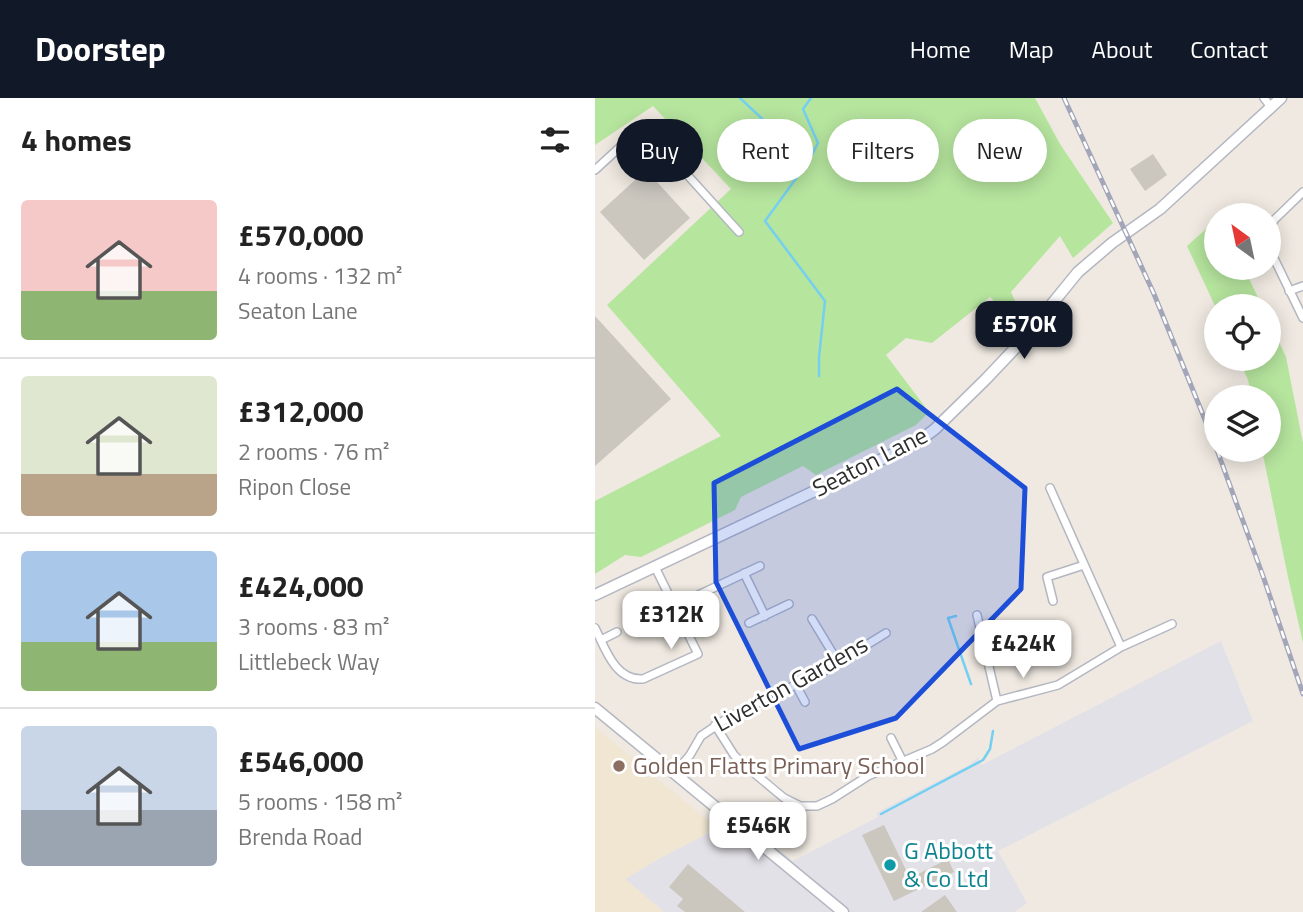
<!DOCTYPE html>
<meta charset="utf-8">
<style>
:root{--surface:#fff;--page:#f6f6f6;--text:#222;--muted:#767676;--line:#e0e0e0;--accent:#111827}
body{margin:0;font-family:"Titillium Web",sans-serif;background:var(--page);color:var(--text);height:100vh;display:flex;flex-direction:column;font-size:26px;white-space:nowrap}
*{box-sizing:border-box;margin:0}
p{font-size:23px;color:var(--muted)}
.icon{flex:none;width:38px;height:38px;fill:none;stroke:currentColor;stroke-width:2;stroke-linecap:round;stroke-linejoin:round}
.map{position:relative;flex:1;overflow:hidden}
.side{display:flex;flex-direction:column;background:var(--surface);width:595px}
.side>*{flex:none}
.top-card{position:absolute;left:21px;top:21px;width:581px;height:63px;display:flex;gap:14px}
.needle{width:46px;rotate:327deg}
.tools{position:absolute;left:609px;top:105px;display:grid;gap:14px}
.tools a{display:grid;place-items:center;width:77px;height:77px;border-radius:50%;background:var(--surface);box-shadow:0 4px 18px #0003;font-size:35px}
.price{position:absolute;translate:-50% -60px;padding:0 16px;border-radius:14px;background:#fff;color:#222;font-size:23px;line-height:46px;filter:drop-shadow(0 2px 4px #0008)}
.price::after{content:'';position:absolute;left:50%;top:42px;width:21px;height:16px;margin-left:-10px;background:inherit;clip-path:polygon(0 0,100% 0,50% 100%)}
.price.on{background:var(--accent);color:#fff}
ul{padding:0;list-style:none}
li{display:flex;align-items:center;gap:21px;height:175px;padding:0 21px}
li+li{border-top:2px solid var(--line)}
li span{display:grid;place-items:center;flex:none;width:196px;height:140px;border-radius:7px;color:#555}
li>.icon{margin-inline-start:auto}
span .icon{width:84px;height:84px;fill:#fffc;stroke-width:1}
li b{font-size:30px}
h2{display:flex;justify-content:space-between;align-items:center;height:84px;padding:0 21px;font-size:30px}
.chip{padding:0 24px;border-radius:32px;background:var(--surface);box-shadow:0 4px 18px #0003;font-size:24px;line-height:63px}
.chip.on{background:var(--accent);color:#fff}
header{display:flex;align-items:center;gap:42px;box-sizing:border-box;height:98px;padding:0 35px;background:var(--accent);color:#fff}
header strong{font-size:33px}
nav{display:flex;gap:38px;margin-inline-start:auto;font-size:24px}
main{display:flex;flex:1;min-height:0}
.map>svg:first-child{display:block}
.industrial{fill:#e3e1e8}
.education{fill:#f0e6d1}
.green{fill:#b6e59e}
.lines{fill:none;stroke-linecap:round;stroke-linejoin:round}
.stream{stroke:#75cff0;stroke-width:2.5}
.building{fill:#cbc7bf}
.street-casing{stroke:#b4b7c1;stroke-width:10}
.secondary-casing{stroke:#b4b7c1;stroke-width:13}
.street{stroke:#fff;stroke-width:7}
.secondary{stroke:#fff;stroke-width:10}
.rail-casing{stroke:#a3a6b8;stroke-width:5}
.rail{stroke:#fff;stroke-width:2.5;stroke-dasharray:8;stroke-linecap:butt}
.marked{fill:#1d4ed8;fill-opacity:0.2;stroke:#1d4ed8;stroke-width:5;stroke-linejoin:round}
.education-dot{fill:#8d6e63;stroke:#fff;stroke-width:2.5}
.culture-dot{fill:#0f9aa8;stroke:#fff;stroke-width:2.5}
.labels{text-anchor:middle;stroke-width:6;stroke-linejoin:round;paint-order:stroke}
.street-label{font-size:24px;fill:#2e2e2e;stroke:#fff}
.education-label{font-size:24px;fill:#785e54;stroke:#fff;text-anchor:start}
.culture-label{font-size:24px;fill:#0d838f;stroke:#fff;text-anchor:start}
</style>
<header>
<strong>Doorstep</strong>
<nav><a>Home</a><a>Map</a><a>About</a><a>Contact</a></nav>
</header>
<main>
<section class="side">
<h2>4 homes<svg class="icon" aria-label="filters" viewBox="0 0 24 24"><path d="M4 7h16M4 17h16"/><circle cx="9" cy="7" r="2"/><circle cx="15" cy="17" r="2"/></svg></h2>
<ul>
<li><span style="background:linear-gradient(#f6c9c9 65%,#8fb573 0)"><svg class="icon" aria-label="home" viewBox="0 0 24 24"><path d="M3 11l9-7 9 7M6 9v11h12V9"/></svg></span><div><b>£570,000</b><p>4 rooms · 132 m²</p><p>Seaton Lane</p></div></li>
<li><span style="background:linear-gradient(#dfe7d0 70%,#b9a48a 0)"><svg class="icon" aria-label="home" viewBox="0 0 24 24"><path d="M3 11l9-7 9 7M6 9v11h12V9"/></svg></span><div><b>£312,000</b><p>2 rooms · 76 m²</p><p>Ripon Close</p></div></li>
<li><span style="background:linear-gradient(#a9c7e8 65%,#8fb573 0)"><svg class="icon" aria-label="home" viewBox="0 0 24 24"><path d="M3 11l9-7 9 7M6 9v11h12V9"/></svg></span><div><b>£424,000</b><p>3 rooms · 83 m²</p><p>Littlebeck Way</p></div></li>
<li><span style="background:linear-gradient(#c9d6e8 60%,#9aa5b1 0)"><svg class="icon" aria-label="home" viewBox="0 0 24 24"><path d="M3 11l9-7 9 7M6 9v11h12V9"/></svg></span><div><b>£546,000</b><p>5 rooms · 158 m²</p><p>Brenda Road</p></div></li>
</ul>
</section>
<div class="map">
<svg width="708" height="814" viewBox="0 0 708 814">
<rect width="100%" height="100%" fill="#efe9e1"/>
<path class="industrial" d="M626 543 658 623 403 753 432 805 419 814H69L30 781 65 760 144 719 198 763 283 719 281 715 374 667 383 659 387 667Z"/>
<path class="education" d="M0 629 118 727 108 738 65 760 30 781 69 814H0Z"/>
<path class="green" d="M0 0H440L465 46 518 125 478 160 465 138 416 194 428 221 422 226 395 199 337 245 311 240 291 257 334 314 321 327 221 377 208 368 146 399 140 412 46 459 30 457 0 476V403L126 338 12 207 136 91 58 8 0 47Z
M621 122V170H649L667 208H621V210L592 148Z
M674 223 691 259 708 345V545L693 479 667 352H674V299H657L653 282 644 261H674Z"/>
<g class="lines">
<path class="stream" d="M145 0 213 64 223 45 208 11 216 0
M213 64 170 123 230 203 224 259V278
M361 518 353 520 376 586
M286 716 388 662 395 651 398 633"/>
</g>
<path class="building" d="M558 56 572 77 550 93 535 71Z
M51 72 95 120 49 162 5 114Z
M0 218 76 301 0 368Z
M289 727 315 780 353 761 359 774 299 803 267 737Z
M93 766 150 814H90L82 808 88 801 74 789Z
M350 797 362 814H326Z"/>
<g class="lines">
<defs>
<path id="street" d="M669 0 676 9
M0 72 48 28 144 134
M674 130 680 121 708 94
M674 150 708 220
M694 193 708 188
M455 390 526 549
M149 475 170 518
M458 503 452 479 489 467
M80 508 165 468
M382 517 402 603
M217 521 243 564
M154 525 194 506
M0 530C10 550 20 583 48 581L103 556 60 469
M6 542 22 534
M201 587 210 604
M120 627 139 657 147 665 189 700 205 708H222L237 701 273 678 337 651 348 644 402 603 463 587 526 549 577 526
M296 640 308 664
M80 675 95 657 106 638 134 619 231 572 291 535"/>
<path id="secondary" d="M0 497 302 354 328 340 340 331 391 281 426 244 483 174 517 145 565 111 686 0
M0 610 248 814"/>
</defs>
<use href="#street" class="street-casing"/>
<use href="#secondary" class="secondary-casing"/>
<use href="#street" class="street"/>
<use href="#secondary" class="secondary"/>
<defs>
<path id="rail" d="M469 0 559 196 621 349
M622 352 668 478 708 596"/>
</defs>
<use href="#rail" class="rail-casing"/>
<use href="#rail" class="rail"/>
</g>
<path class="marked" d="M302 291 430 390 426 491 301 620 204 651 121 484 119 385Z"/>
<circle class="education-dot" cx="24" cy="668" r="7"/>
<circle class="culture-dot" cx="295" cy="767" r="7"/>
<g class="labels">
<g class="street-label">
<text transform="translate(275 364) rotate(-27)" y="8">Seaton Lane</text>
<text transform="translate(196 586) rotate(-29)" y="8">Liverton Gardens</text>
</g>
<g class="education-label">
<text x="38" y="676">Golden Flatts Primary School</text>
</g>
<g class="culture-label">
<text x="309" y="761">G Abbott<tspan x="309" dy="28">&amp; Co Ltd</tspan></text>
</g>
</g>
</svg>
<div class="tools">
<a><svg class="needle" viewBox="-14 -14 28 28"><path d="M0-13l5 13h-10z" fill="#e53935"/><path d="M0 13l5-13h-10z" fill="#767676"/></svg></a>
<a><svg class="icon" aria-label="locate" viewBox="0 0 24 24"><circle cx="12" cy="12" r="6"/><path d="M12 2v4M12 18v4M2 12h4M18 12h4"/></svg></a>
<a><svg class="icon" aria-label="layers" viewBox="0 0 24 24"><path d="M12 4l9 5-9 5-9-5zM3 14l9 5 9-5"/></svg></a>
</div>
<b class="price on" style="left:429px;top:263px">£570K</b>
<b class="price" style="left:76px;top:553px">£312K</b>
<b class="price" style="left:428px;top:582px">£424K</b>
<b class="price" style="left:163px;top:764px">£546K</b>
<div class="top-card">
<a class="chip on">Buy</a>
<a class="chip">Rent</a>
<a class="chip">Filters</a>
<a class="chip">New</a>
</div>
</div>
</main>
